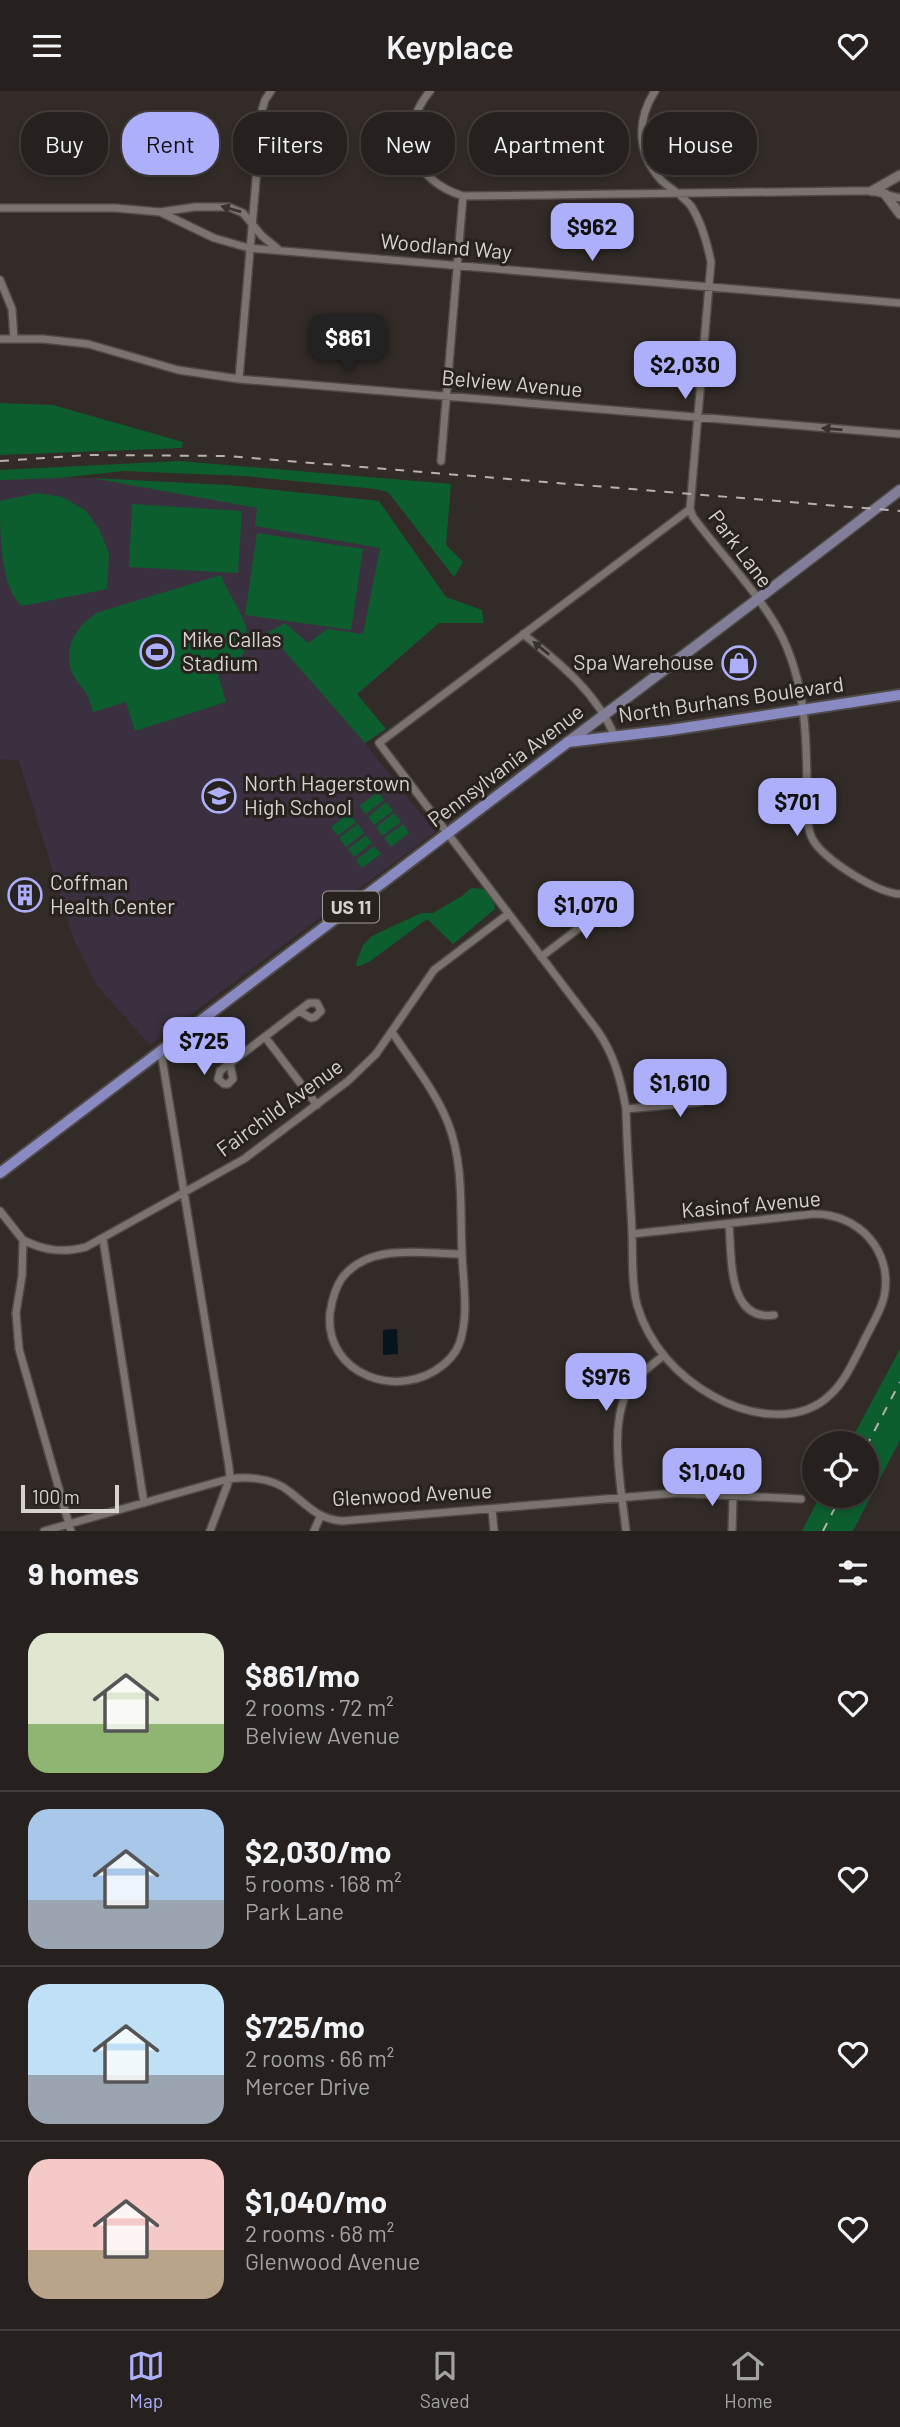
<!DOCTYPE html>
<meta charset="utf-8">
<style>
:root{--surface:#26201e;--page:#322d2b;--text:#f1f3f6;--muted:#a4a3a4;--line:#423e3c;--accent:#adaffb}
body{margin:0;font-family:Barlow,sans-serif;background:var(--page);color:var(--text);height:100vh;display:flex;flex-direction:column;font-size:26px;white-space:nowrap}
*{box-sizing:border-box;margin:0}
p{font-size:23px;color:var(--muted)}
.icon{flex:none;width:38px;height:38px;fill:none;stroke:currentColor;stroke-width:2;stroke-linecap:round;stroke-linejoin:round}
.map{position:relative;height:1440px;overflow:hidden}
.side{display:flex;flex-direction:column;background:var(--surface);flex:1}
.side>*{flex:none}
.top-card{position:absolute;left:21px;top:21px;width:859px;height:63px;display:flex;gap:14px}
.fabs{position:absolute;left:802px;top:1340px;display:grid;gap:14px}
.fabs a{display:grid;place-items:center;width:77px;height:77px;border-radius:50%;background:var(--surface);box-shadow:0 4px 10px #0003,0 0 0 2px var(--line);font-size:35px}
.scale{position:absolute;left:21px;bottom:18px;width:98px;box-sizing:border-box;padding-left:7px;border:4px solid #d6d2d0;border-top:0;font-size:19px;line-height:24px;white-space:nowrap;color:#d6d2d0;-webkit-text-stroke:5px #28221f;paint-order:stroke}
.price{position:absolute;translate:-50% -60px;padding:0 16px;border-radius:14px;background:var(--accent);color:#111;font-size:23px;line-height:46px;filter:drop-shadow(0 2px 4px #0008)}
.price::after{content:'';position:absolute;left:50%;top:42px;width:21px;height:16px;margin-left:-10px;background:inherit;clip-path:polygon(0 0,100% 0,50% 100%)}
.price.active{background:#222;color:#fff}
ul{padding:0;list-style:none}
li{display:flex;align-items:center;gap:21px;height:175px;padding:0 28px}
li+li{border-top:2px solid var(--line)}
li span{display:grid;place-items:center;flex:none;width:196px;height:140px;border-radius:21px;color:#555}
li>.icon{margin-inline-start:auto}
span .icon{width:84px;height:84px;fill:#fffc;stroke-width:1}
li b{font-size:30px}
h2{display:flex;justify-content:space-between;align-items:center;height:84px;padding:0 28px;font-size:30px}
.chip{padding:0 24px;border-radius:28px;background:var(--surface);box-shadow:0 4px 10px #0003,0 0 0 2px var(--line);font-size:24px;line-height:63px}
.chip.active{background:var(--accent);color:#111}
header{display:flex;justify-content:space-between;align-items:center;height:91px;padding:0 28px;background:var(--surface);font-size:32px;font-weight:600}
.menu{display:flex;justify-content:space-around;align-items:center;height:98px;border-top:2px solid var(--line);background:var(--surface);font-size:19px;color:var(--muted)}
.menu a{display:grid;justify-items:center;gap:4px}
.menu .active{color:var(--accent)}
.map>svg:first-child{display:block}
.education{fill:#3a303f}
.green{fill:#0d5e2f}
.water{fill:#06151c}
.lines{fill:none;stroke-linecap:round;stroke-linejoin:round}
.minor-casing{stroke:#4e4946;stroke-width:10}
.tertiary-casing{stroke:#4e4946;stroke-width:12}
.secondary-casing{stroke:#4e4946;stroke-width:13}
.primary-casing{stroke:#4e4946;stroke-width:14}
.minor{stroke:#7a736f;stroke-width:7}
.tertiary{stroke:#7a736f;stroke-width:9}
.secondary{stroke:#827e99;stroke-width:10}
.primary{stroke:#898ac2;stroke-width:10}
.rail{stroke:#b7b2b0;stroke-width:2;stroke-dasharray:9 9;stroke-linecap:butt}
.oneway{fill:#38322f}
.labels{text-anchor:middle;stroke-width:6;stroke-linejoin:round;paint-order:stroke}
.shield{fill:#28221f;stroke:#a29d9b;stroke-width:2}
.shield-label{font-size:19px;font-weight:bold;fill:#d6d2d0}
.street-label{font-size:21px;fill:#d6d2d0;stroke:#28221f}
.poi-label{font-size:21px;fill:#d6d2d0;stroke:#28221f;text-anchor:start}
</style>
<header><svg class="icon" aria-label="menu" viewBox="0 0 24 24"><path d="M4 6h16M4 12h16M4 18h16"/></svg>Keyplace<svg class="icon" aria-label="heart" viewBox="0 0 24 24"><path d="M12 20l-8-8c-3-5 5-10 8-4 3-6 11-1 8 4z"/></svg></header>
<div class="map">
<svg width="900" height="1440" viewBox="0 0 900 1440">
<rect width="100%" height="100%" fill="#322b28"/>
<path class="education" d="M15 387H92L227 394 379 410 439 532 357 604 386 638 365 652 435 741 150 954 97 895 74 849 19 670 0 668V389Z"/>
<path class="green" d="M0 312 53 314 183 351 182 357 0 364Z
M179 370 451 393 446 454 463 471 454 486 388 401 376 398 245 385 124 380 60 387 0 389V379Z
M92 387 227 394 379 410 446 506 482 519 484 532H439L357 603 386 638 365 652 268 541 285 532 308 552 327 538 363 543 380 457 255 435 257 417Z
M37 402 62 406 85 419 99 438 109 462 107 498 22 515C0 497 0 442 0 410Z
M132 413 242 420 238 482 129 476Z
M257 442 363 458 351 539 245 524Z
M221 484C235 521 275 554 218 583L226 611 135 640 126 611 93 621C91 614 89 606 85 600 80 594 75 589 72 581 62 557 78 532 99 521Z
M378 701 384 709 366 723 359 715Z
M386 711 393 720 374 734 368 726Z
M349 722 356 731 338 745 331 736Z
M394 722 401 731 382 745 376 736Z
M358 733 364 742 346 756 339 747Z
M403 733 409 742 391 756 384 747Z
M366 744 372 752 354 766 348 758Z
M374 755 381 763 362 777 356 769Z
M471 797 483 798 493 806 495 818 453 853 427 828 369 871 357 876 356 873 363 854 372 845 421 822H433L462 805Z
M900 1258V1349L853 1440H802L820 1405H866V1353H849Z"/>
<path class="water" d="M397 1238 398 1263 383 1264V1239Z"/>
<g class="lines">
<defs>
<path id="minor" d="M430 0C395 43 412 89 463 105L850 100H872L900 107
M655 0C636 29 637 64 662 90 671 98 683 105 691 115 702 132 707 151 711 171L690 418 693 426C721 463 755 498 778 538 809 594 807 661 807 723 808 732 808 741 813 749 825 769 877 802 900 803
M0 117H115L160 121 195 116H229L243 122 262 145 278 158
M160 121 214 147 249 157 900 212
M0 189 12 218 14 248
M0 248H43L88 253 178 279 239 288 900 343
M239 288 262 19 265 9 271 0
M441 370 463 105
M523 543C560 572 597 602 615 646
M541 866 604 818 618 813 626 814
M392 941C411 970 435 999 448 1032 464 1072 460 1120 462 1163 463 1189 468 1218 462 1243 460 1255 453 1266 443 1274 399 1310 324 1284 330 1222 332 1209 335 1197 342 1187 370 1151 422 1163 462 1163
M265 946 317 1014
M161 961 229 1376 230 1387 210 1440
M230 973 233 988 228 993H224L218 988 220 980 309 912H317L321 920 315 926 311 927 299 920
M626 1018 701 1011 720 999
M0 1120 23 1149 22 1185 16 1222 19 1258 71 1440
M729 1134C732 1165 727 1231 774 1224
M632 1143 813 1123C858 1122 894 1160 884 1206 880 1223 869 1238 862 1254 853 1271 845 1290 831 1303 800 1334 748 1325 713 1305 677 1285 649 1254 637 1214 631 1190 633 1164 632 1140 630 1099 627 1059 626 1018 621 989 614 963 597 939L379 652 690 418
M103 1148 144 1412
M23 1149C45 1160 63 1162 86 1156L244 1068 348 990 376 963 434 879 508 823
M492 1418 494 1440
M44 1440 221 1390C242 1384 273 1386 290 1401 308 1415 318 1428 342 1430L677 1402 801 1408
M314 1440 320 1426
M626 1440C622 1401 608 1334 628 1300 637 1285 650 1275 663 1265
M732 1440 733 1404"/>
<path id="tertiary" d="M872 100 900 84
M885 103 900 123"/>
<path id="secondary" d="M568 651C679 568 790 484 900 399"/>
<path id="primary" d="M0 1082 568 651 670 639 900 604"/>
</defs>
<use href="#minor" class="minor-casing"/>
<use href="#tertiary" class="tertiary-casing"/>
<use href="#secondary" class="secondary-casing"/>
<use href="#primary" class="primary-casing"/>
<use href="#minor" class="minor"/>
<use href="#tertiary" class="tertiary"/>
<use href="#secondary" class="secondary"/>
<use href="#primary" class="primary"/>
<path class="rail" d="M0 370 88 364 227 365 900 420
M866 1356 900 1291
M823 1440 841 1405"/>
</g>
<defs><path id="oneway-solid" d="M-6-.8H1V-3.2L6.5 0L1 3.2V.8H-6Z" transform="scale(1.75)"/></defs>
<g class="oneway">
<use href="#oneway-solid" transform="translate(231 118) rotate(-164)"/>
<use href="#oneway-solid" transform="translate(832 338) rotate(-175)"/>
<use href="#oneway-solid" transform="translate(541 557) rotate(-141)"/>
</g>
<defs>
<symbol id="stadium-ring" viewBox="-11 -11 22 22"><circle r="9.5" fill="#28221f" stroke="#adaffb" stroke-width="1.5"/><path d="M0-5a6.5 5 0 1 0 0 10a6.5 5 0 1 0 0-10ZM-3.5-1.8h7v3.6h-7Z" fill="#adaffb"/></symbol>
<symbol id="shop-ring" viewBox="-11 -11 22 22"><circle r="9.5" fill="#28221f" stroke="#adaffb" stroke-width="1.5"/><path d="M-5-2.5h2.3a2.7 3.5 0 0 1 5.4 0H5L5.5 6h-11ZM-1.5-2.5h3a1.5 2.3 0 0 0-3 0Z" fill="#adaffb"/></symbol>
<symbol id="school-ring" viewBox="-11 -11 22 22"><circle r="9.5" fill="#28221f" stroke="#adaffb" stroke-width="1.5"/><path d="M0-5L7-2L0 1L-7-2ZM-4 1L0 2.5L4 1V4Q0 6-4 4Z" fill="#adaffb"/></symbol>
<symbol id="building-ring" viewBox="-11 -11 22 22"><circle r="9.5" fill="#28221f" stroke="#adaffb" stroke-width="1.5"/><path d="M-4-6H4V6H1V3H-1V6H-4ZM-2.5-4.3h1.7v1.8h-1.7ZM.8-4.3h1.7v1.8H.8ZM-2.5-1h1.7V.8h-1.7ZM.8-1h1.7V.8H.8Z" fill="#adaffb"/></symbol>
</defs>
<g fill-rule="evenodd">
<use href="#stadium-ring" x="138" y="542" width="38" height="38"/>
<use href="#shop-ring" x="720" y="553" width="38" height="38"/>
<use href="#school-ring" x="200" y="686" width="38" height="38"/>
<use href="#building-ring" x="6" y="785" width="38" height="38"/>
</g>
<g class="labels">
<rect class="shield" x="323" y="800.5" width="56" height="31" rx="5"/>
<g class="shield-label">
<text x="351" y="823">US 11</text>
</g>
<g class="street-label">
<text transform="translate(446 156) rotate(5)" y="7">Woodland Way</text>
<text transform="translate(512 293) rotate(5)" y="7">Belview Avenue</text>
<text transform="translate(740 458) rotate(53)" y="7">Park Lane</text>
<text transform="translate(731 609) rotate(-8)" y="7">North Burhans Boulevard</text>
<text transform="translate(506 675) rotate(-37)" y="7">Pennsylvania Avenue</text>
<text transform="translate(280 1017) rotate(-36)" y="7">Fairchild Avenue</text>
<text transform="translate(751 1114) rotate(-5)" y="7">Kasinof Avenue</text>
<text transform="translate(412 1404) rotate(-3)" y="7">Glenwood Avenue</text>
</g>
<g class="poi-label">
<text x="182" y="556">Mike Callas<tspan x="182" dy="24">Stadium</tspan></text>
<text x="714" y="579" text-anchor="end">Spa Warehouse</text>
<text x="244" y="700">North Hagerstown<tspan x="244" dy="24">High School</tspan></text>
<text x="50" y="799">Coffman<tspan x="50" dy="24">Health Center</tspan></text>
</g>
</g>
</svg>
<div class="fabs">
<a><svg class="icon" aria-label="locate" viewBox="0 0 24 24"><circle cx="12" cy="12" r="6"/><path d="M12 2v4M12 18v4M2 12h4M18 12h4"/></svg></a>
</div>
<div class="scale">100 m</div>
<b class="price" style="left:592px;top:172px">$962</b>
<b class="price active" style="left:348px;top:283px">$861</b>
<b class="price" style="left:685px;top:310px">$2,030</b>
<b class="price" style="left:797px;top:747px">$701</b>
<b class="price" style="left:586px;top:850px">$1,070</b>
<b class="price" style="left:204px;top:986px">$725</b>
<b class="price" style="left:680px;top:1028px">$1,610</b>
<b class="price" style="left:606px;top:1322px">$976</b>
<b class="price" style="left:712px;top:1417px">$1,040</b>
<div class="top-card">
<a class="chip">Buy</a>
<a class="chip active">Rent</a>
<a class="chip">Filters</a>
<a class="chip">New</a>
<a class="chip">Apartment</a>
<a class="chip">House</a>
</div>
</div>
<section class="side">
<h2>9 homes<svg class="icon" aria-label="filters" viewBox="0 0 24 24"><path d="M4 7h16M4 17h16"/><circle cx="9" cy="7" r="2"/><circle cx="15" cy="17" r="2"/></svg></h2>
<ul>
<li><span style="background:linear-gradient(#dfe7d0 65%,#8fb573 0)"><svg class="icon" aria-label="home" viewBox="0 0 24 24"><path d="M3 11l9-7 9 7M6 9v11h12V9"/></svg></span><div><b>$861/mo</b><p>2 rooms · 72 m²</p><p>Belview Avenue</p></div><svg class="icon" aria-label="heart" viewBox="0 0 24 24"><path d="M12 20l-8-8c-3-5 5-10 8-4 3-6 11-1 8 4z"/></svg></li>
<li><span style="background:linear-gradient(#a9c7e8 65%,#9aa5b1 0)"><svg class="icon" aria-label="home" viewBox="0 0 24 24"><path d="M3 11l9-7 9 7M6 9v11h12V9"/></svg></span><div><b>$2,030/mo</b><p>5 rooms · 168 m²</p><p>Park Lane</p></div><svg class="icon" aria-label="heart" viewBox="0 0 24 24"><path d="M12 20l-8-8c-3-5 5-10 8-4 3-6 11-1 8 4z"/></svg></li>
<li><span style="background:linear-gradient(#bfe0f5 65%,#9aa5b1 0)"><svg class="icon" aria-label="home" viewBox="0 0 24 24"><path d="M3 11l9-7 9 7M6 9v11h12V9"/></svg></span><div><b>$725/mo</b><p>2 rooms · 66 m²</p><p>Mercer Drive</p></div><svg class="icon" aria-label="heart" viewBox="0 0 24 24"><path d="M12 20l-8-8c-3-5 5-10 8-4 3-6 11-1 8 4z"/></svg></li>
<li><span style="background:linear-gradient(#f6c9c9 65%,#b9a48a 0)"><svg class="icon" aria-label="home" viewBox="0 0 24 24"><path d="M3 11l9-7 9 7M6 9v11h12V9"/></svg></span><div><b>$1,040/mo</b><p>2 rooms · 68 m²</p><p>Glenwood Avenue</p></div><svg class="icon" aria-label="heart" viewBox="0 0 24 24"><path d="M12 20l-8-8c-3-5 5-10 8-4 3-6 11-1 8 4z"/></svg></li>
</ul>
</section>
<nav class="menu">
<a class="active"><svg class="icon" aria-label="map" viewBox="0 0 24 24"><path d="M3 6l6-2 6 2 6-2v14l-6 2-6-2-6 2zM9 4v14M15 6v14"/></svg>Map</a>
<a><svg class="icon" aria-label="saved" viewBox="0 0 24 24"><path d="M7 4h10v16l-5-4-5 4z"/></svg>Saved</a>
<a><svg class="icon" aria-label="home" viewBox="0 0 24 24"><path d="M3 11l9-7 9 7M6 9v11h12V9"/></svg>Home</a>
</nav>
